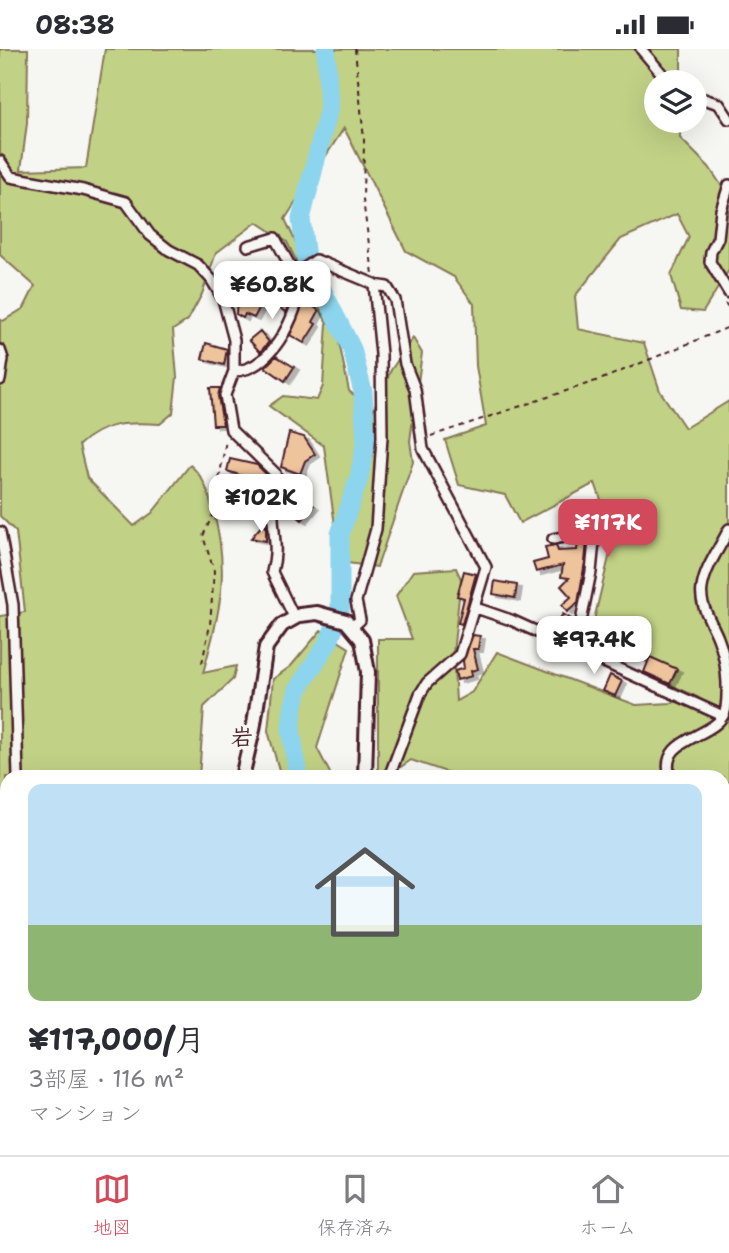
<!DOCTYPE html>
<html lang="ja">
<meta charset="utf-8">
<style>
:root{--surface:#fff;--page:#f7f7f7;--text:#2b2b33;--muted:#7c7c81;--line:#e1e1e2;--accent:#d1495b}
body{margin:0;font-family:"Shantell Sans","Klee One",sans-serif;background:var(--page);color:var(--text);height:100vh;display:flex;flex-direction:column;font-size:26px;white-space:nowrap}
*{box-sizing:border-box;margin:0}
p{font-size:23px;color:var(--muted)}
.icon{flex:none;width:38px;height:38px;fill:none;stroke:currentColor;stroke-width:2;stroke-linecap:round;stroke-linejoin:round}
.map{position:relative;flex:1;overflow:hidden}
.details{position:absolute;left:0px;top:721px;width:730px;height:385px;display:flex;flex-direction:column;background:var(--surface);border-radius:21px 21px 0 0;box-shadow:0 7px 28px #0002}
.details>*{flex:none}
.fabs{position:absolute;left:644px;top:21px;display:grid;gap:14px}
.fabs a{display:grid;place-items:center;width:63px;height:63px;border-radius:50%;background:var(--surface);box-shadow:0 7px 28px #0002;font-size:35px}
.price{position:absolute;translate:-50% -60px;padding:0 16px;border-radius:14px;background:#fff;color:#222;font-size:23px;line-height:46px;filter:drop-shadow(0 2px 4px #0008)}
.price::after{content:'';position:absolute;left:50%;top:42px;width:21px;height:16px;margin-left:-10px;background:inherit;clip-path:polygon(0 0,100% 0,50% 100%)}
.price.on{background:var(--accent);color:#fff}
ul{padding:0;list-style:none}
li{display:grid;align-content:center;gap:14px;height:371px;padding:0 28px}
li span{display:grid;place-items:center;height:217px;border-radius:14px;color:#555}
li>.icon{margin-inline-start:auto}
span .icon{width:126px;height:126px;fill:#fffc;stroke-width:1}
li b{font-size:30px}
.status{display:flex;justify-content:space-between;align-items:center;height:49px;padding:0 35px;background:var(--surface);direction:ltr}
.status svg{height:19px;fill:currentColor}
.menu{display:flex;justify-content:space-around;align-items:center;height:98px;border-top:2px solid var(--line);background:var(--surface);font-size:19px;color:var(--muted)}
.menu a{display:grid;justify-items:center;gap:4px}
.menu .on{color:var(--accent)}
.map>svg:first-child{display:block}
.green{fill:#c1d185;stroke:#867858;stroke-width:2}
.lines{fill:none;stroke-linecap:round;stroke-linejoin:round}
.river{stroke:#8dd5ee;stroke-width:19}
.building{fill:#eec49d;stroke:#4a1f2b;stroke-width:2;filter:url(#shadow)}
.service-casing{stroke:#4a1f2b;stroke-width:10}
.minor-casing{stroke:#4a1f2b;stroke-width:14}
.secondary-casing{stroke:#4a1f2b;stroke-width:18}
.path{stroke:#4a1f2b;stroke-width:2;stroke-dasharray:5 5;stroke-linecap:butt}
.service{stroke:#f6f6f2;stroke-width:4.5}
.minor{stroke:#f6f6f2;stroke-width:9}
.secondary{stroke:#f6f6f2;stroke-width:12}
.labels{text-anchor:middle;stroke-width:6;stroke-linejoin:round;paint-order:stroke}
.neighbourhood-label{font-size:23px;font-weight:bold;fill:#4a1f2b;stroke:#f6f6f2}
</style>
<div class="status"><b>08:38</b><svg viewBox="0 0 49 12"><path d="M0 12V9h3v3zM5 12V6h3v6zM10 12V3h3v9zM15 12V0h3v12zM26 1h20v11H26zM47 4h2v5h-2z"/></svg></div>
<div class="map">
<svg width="729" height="1106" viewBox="0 0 729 1106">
<defs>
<filter id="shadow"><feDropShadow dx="5" dy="3" stdDeviation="0" flood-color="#0004"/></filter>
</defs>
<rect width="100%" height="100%" fill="#f6f6f2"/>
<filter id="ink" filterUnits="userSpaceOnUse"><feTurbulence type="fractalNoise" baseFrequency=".0143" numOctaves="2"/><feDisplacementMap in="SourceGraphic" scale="14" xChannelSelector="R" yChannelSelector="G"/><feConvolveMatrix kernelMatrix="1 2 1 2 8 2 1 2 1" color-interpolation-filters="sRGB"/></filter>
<g filter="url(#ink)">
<path class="green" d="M0 0H28L27 74 21 121 86 119 105 0H681V33H656V72H680V89L709 118 729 148V221L703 263 681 261 671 226 689 188 677 165 621 190 575 247 578 280 644 294 660 342 685 379 729 352V796L723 795V728H461L411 711 386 728H378V590H412L396 547 413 522 456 519 461 530 453 604 456 652 472 643 497 603 636 656 671 654 697 648 667 634 642 608 589 592 614 487 595 434 520 474 505 446 459 436 445 391 486 377 476 317 474 255 454 228 406 202 344 79 285 170 337 283 349 342 373 361 391 321 413 289 422 304 410 392 413 413 377 518 340 513 324 397 269 357 283 347 317 351 323 337 327 274 287 193 257 173 216 204 202 245 188 271 173 281 177 328 173 364 160 375C127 373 104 373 79 396L87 429 134 477 152 464 190 416C204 428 207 440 212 458 231 521 220 562 203 624L236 617 233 630 204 658 199 728H7V979L0 922V567L25 563 16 483 0 467V270L3 272 24 259 35 237 0 206Z
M321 581 349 599 317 699 332 728H281L268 682 273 630 291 617Z
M7 984V1099H114L109 1106H0V1028Z
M227 1099H307L312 1106H236Z
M494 1099H560L561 1106H485Z"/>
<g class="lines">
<path class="river" d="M298 728 291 680 293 660 298 640 329 592 340 564V485L359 429 366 392 363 343 352 300 306 209 301 170 329 59 326 0
M269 1106V1099"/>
</g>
<path class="building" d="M229 226 247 234 242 247 261 256 254 269 245 265 243 269 236 265 237 250 229 246 223 237Z
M282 241 291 248 286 264 272 252Z
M305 250 319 262 313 273 316 275 304 294 290 286Z
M260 282 269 293 260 303 249 291Z
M206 294 227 300 224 316 202 310Z
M276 307 294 318 285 332 265 318Z
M210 339H220L218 347 223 376H213Z
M289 384 304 388 315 405 305 412 300 425 281 418Z
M230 410 257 416 269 428V442L261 438 264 434 227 422Z
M292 441 314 457 302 471 281 453Z
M586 459 591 476 580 478 575 461Z
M263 475 266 476V492L251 489Z
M578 492H587L585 513 578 554 567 563 562 556 571 548 561 537 569 529 561 528 563 516 536 523 533 514 548 510 545 498 556 496 558 502 577 501Z
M464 522 476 525 462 575 458 574 464 549 457 547Z
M495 532 517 536 515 549 493 545Z
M563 565 574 572 570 584 556 575Z
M473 586 480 587 478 600H473L478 620 471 622 472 627 457 631 455 622 464 619 463 612Z
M650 608 677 620 670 635 644 623Z
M610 626 622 632 615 647 603 642Z"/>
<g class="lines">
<defs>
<path id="service" d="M723 935 729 923
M723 959 729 972"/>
<path id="minor" d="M641 0 669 33
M695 47 719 55 729 70
M0 112 11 128 83 141 126 153 150 186 169 201 198 216 211 230 223 250 234 291V322L225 346 231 381 275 424C280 439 272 453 273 468 274 491 278 500 272 523L294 568
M729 136 721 161 718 189 711 203 710 213 729 244
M248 197 275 189 302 239
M374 236 387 238 395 251 405 315 415 340 423 400 486 518 460 605 427 634 420 645 389 728
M0 301 3 310 0 331
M234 322C275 322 303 255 302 221L316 211 374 235 381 305 382 388 376 480 356 552 360 571 352 578
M0 483 13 556 18 728
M553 490 595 482 591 523 575 602
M476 559 511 571 723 667
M670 728C657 685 720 691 726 659 729 637 726 609 718 589 712 573 699 557 702 539 705 518 720 499 729 480
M723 758H729
M0 1037 7 1027
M723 1089 729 1090
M208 1099 218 1106
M363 1099 375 1106
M671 1099 672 1106
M175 1106 179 1099
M383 1106 384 1099
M536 1106 540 1099"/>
<path id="secondary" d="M242 728 253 681 266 598 282 576 300 566 317 564 346 572 362 591 368 623 365 728
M723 1030 729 1031
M128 1106 132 1099"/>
</defs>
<use href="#service" class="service-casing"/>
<use href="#minor" class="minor-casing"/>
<use href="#secondary" class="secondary-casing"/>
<path class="path" d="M355 0 364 91 363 151 373 225
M725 254 729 259
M431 387 602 330 729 278
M202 614 210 576 214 522 203 487 213 465 226 391"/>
<use href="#service" class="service"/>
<use href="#minor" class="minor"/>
<use href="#secondary" class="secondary"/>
</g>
</g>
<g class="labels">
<g class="neighbourhood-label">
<text x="242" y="696">岩</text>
</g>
</g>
</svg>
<div class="fabs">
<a><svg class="icon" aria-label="layers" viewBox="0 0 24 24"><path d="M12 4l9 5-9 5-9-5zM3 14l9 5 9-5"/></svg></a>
</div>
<b class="price" style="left:272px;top:272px">¥60.8K</b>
<b class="price" style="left:261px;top:485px">¥102K</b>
<b class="price on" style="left:608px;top:510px">¥117K</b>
<b class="price" style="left:594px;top:627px">¥97.4K</b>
<section class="details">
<ul>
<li><span style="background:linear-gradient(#bfe0f5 65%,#8fb573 0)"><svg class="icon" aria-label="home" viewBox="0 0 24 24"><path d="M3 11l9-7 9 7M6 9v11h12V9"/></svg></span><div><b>¥117,000/月</b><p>3部屋 · 116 m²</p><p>マンション</p></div></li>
</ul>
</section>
</div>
<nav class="menu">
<a class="on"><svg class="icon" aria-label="map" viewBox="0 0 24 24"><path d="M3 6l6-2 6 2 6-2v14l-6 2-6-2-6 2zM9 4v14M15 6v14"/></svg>地図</a>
<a><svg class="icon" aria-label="saved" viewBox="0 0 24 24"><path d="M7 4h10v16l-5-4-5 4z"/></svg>保存済み</a>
<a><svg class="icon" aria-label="home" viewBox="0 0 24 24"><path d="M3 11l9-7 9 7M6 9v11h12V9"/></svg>ホーム</a>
</nav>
